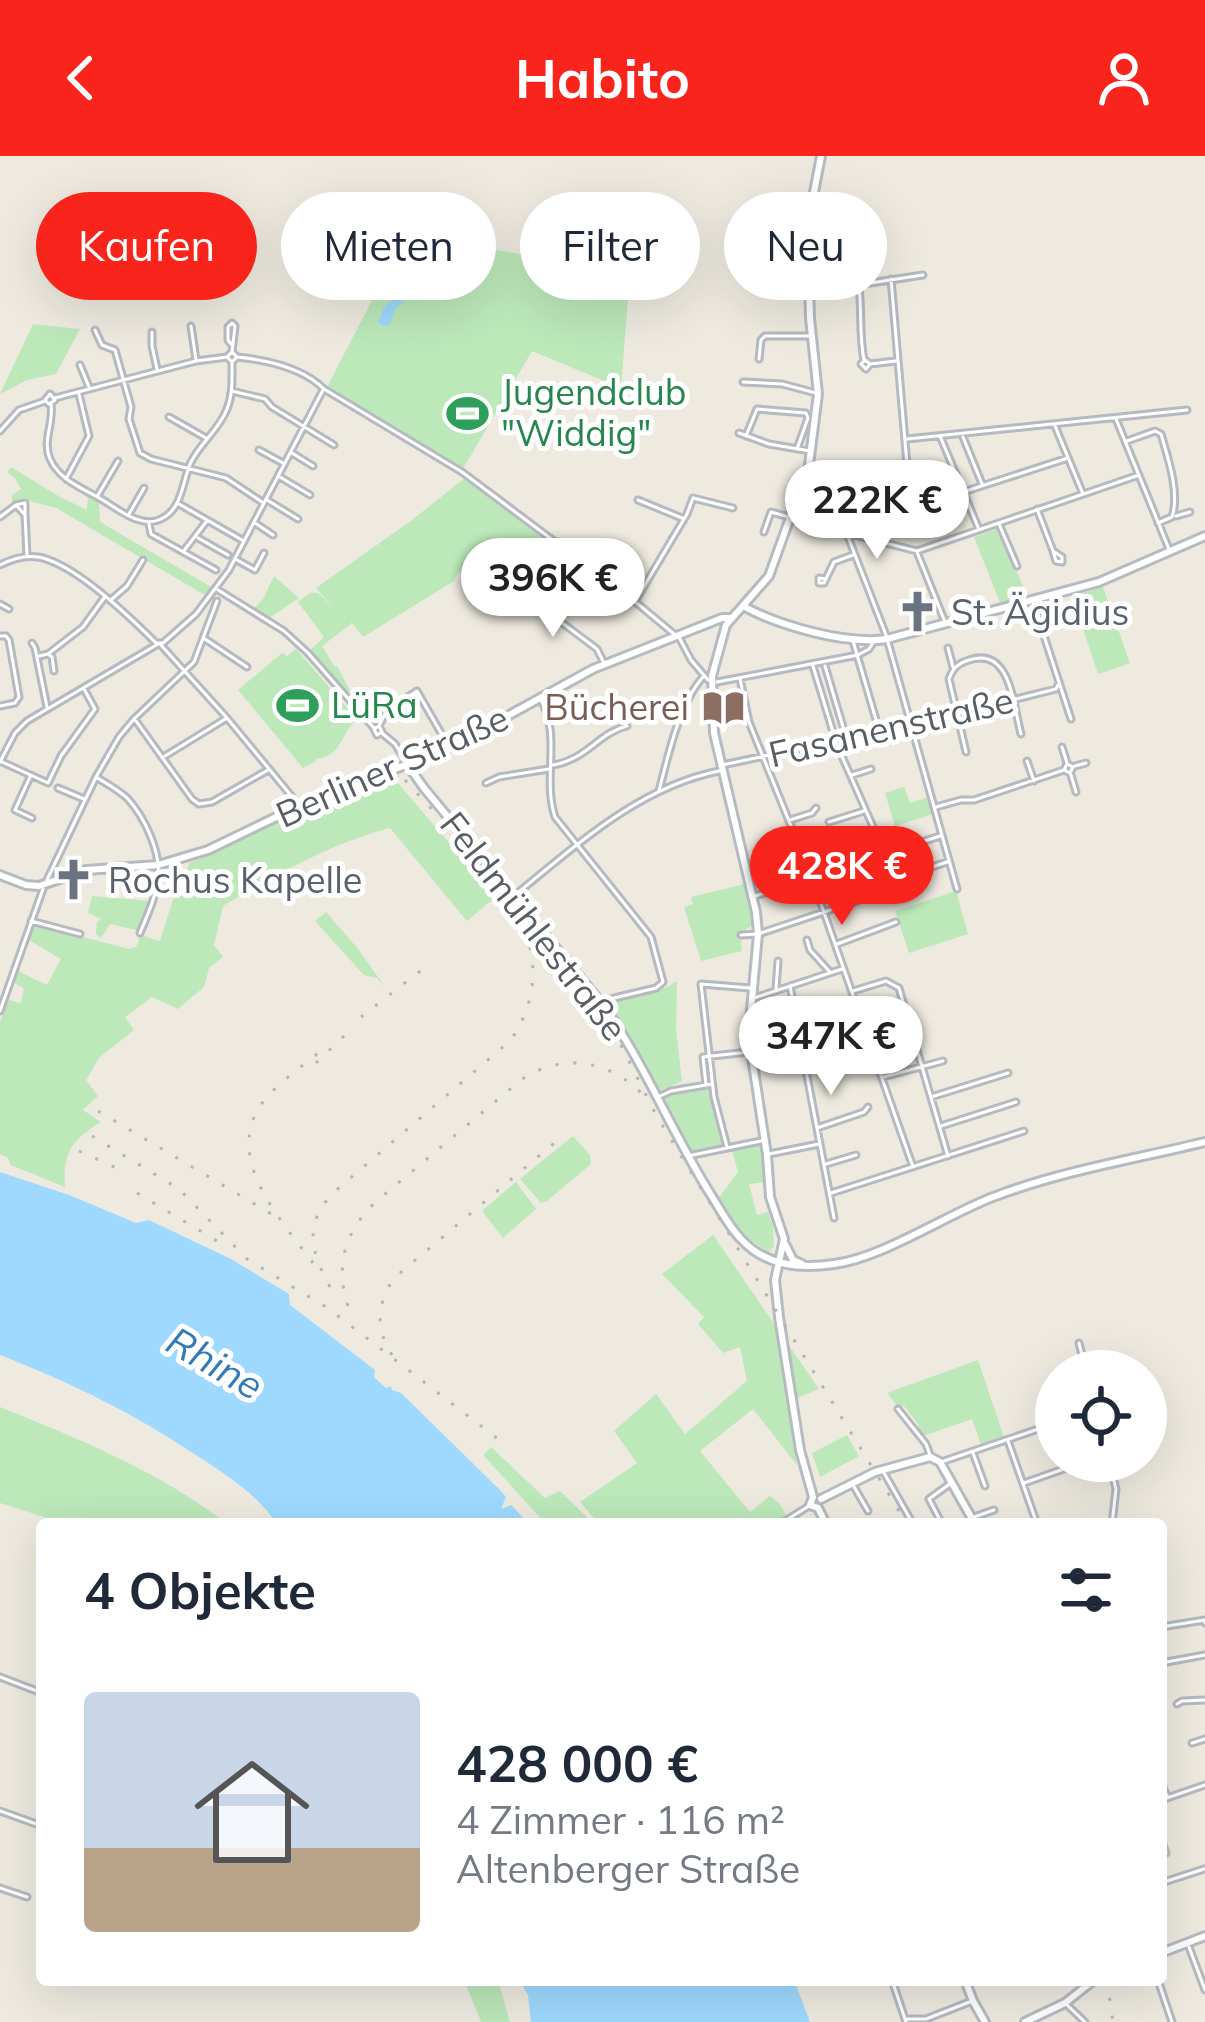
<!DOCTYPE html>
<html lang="de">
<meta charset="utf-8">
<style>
:root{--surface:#fff;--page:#f2f2f3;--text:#1f2937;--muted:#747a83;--accent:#f9241b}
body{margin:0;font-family:Mulish,sans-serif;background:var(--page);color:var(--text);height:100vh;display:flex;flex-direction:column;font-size:45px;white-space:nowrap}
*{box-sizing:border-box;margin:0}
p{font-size:39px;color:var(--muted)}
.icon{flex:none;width:66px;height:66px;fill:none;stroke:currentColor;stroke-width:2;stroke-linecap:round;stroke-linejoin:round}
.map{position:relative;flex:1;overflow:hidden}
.drawer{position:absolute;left:36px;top:1362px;width:1131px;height:468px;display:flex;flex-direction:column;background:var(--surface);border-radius:12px;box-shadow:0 12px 48px #0002}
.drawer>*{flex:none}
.top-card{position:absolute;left:36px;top:36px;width:1134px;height:108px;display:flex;gap:24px}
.fabs{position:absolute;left:1035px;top:1194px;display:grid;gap:24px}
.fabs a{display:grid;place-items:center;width:132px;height:132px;border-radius:50%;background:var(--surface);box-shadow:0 12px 48px #0002;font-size:60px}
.price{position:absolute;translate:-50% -102px;padding:0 27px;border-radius:42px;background:#fff;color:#222;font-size:39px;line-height:78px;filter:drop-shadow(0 3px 6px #0008)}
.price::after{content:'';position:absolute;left:50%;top:72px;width:36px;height:27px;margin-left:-18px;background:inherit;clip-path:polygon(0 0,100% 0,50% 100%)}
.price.current{background:var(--accent);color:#fff}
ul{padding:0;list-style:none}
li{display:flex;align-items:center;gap:36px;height:300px;padding:0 48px}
li span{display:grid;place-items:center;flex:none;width:336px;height:240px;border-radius:12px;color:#555}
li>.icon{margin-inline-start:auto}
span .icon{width:144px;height:144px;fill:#fffc;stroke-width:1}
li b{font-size:51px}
h2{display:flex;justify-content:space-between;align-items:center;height:144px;padding:0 48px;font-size:51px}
.tag{padding:0 42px;border-radius:54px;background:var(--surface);box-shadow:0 12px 48px #0002;font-size:42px;line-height:108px}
.tag.current{background:var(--accent);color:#fff}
header{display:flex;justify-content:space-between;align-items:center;height:156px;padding:0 48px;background:var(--accent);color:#fff;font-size:54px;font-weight:700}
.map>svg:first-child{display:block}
.green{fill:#bce8ba}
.water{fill:#9fd9ff}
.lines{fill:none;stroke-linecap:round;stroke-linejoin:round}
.street-casing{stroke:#b6b9bf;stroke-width:9}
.secondary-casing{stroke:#b6bbc1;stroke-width:12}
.street{stroke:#fff;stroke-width:3}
.secondary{stroke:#fff;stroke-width:6}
.rail{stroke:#b3b4b4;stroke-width:3;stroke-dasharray:3 15;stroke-linecap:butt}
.labels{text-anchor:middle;stroke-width:10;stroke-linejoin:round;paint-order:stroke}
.leisure-label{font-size:36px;fill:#27864d;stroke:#fff;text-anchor:start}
.worship-label{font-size:36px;fill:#5b616d;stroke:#fff;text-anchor:start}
.education-label{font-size:36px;fill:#785e54;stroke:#fff;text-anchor:end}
.street-label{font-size:36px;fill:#595e63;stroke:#fff}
.water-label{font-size:39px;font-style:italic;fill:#337aba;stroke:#fff}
</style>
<header><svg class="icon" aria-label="back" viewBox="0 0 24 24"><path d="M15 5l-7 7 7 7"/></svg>Habito<svg class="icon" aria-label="person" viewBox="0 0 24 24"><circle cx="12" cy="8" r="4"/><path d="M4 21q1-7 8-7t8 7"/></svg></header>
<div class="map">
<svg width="1205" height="1866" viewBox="0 0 1205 1866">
<rect width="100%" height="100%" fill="#eeeae0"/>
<path class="green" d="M409 79 538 101 541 113 543 101 630 117 621 232 532 195 463 313 327 231 405 81Z
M33 168 80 173 56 218 27 224 0 238Z
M11 311 60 341 87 354 88 339 99 345 100 366 213 432 205 439 56 352 26 344 12 347V339L21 333 15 322 7 316Z
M465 322 543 383 512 411 505 401 489 412 479 401 457 418 454 425 363 481 351 466V468L322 490 335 511 337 510 350 534 345 538 308 496 324 481 298 446 310 437H318L333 451 316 432 412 364Z
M1000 372 1027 441 1001 449 974 381Z
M274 420 299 442 269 462 253 453 263 443Z
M1103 431 1130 507 1098 518 1072 440Z
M296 493 357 563C340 578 343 600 316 603V605L303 612 238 534 282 497 287 500Z
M396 619 400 620 396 625 476 718 498 739 467 765 390 672C329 688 277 718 223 750L214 789 223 801 209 812 204 831 178 853 152 841 125 861 134 874 99 902 86 924 98 940 83 954 101 966C73 983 62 997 65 1031L11 1009 8 1002 0 998V866L8 844 21 847 24 832 12 826 16 814 47 829 61 803 29 784 33 768 129 793 136 791 141 779 160 785 180 721 186 720 189 707 210 699 327 643Z
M904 631 910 647 928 641 933 658 895 670 885 637Z
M745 728 752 758V770L740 776 742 795 701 805 684 751 693 748 691 741Z
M956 735 968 778 909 797 895 755Z
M92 740 151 745 140 775 110 768 101 782 96 778 97 766 101 763 88 757Z
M326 756 358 793 386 832 377 822 364 819 315 765Z
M677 825 676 873 682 925 658 936 642 901 609 853 613 845C635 841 658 838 677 825Z
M709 931 725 988 689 997 662 943 669 938Z
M573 980 590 999 591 1008 547 1045 541 1047 520 1023Z
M762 988 765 1026 749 1028 757 1059 768 1056 773 1071 774 1090 768 1096 742 1078 718 1043 738 1016 732 994Z
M516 1026 536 1053 503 1082 482 1055Z
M713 1079 819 1233 787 1246 797 1309 753 1253 700 1295 750 1356 770 1340 780 1348 787 1361 773 1368H599L580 1346 637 1307 614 1275 656 1238 685 1278 747 1225 740 1191 723 1197 698 1168 704 1161 662 1118Z
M978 1204 1004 1281 981 1289 972 1263 923 1280 916 1273 919 1269 904 1250 898 1251 887 1237Z
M0 1251C79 1283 159 1315 227 1368H66L0 1347Z
M847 1279 859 1300 820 1321 812 1297Z
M491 1291 545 1342 560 1335 594 1368H546L483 1299Z
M464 1824H498L510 1866H481Z"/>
<path class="water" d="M418 94C430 100 446 102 459 105L454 117 435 136 430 134 421 139 405 141 403 147 396 151 389 170 381 169 377 165 382 160C382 151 388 146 396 143L403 118 400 112Z
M0 1016 69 1039 136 1067 149 1064 231 1103 289 1138 290 1149 375 1214 374 1221 386 1232 391 1230 392 1234 401 1237 501 1335 506 1341 501 1353 511 1349 529 1368H277C257 1338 229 1321 199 1301 133 1257 74 1228 0 1199Z
M519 1824H794L810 1866H531L528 1839Z"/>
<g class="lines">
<defs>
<path id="street" d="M891 123 908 320C881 333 859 344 845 373L886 479 957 733
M859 130C862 156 859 178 864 204
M811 136 923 119
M191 170 196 204
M95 174 102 189 115 194 131 251 129 263 140 297 151 303 226 322 262 346
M152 176V190L157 213
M231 188 228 184V171L232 167 235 170 232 196
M232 196 237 201 232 206 227 201Z
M237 201C267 204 302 211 324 233L462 316 638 448 680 483 691 504 708 524
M759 203 761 184 765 180H810
M870 208 866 213 861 208 865 204 870 208 896 205
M80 209 89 231
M743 226 782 228 816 237
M232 235 265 243 272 251 334 289
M50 238 55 244 49 248 45 244Z
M55 242 196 205 227 201
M51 248C54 267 42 285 50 303 59 324 84 333 101 343 118 353 141 373 161 363 183 353 182 325 191 306 201 286 219 274 227 253 233 238 232 222 232 206
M169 261 206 282
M1116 263 1169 393
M1055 270 1083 338
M0 275 19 254 45 245
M739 277 769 288 810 295
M746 280 757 253 806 257 808 262 797 293
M940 280 978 371
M963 281 982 328
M907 283 1187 254
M1127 285 1155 275 1161 278C1168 302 1180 337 1172 361L1158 367
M259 294 283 307
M292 297 313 310
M280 321 310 339
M66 323 89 280 79 238
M837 324C852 318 868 322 881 332
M963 336 1068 302
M98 339 118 305
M267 344 298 363
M638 344 682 362
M25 347V359L16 349Z
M179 348 242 384
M1037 353 1053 395
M129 358 144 332
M25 359 27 399
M793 360 846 377 917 395 1139 319
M1176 360 1190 356
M0 361 16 349
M255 367 273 379
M149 368 151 378 216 414
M999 368 1017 410
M764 376 771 356 789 361
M198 382 228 399
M1053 395 1062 401V406L1056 405Z
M183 396 206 366
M917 396 945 466
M237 404 255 414 264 397
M0 409C12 403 24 399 38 401 74 407 130 461 156 487H163L196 458 229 414 323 234
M586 412 537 448 597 493 604 507
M826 423 819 422V427H824L834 406 853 399
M218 434 284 475 308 497 374 572
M111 444 127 430 143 404
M636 444 687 358 693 342 733 352
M1033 446 1071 563
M0 448 9 453
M0 480H6L9 484 19 541 15 547 0 550
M205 483 247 511
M853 485 879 574
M32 487 35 492 47 551
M160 488 227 562 298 648
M948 492 953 511
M48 498 83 471 104 442
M39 500 48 498 52 501 54 515
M825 510 846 581
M740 523 749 566 812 722 913 1011
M717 526 858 499 869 493 873 487
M540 542C562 580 542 621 555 661L651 781 663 826 656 832 610 843 604 848
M136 565 192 643 199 648 212 646 268 614
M379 570 374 573 377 579 382 576 379 570 387 554 417 535 445 584
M383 578 395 588 407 607
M1062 591 1067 607
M966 596 949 523C953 512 957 508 969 504 1011 490 1013 549 1021 578
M165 600 227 562
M1027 605 1034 625
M0 606 15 577 27 565 158 488
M2 606 48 627 61 600 95 553 84 533
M1067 608 1073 611 1070 617 1064 614Z
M553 609C588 603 598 577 627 570
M722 609 912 569 1056 533 1058 529
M1075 610 1086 607
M852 619 871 613
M1071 619 1076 636
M30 621 15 654 32 662
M96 621C107 628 119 634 128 643 145 662 161 696 158 722 156 741 147 760 140 777
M486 627 499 621 549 613
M58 632 84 643
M659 635C668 600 679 548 703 521
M936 651 961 644H974L1064 614
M790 664 812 657 816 652
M829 666 864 655
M802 695 828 687 832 681
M914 721 917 716 947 706
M47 724 96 621 119 581 134 563 194 506 217 445
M515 739C577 689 639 631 719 615
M755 740 940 680
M31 765 80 778
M741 779 758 778 896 732 885 698 837 589 813 510
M807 784 810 794 829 815
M837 788 896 766
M790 830 834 1062
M776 833 778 805
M853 835 886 825 899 832 948 1000
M754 842 842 813
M0 855 43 733
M883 921 943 905
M706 929 703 901 749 896
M658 941 671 935 712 928
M931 941 1008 917
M941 970 1016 946
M817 972 864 956 868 951
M727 991 714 941 701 828 750 832
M769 998 819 988
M688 1000 761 985
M826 1008 856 999
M831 1037 1024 975
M1079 1187 1086 1215
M898 1253 926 1288 930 1299
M1008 1285 1037 1368
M973 1297 985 1330
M944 1305 1056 1267
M1109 1305 1116 1333 1112 1368
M883 1315 913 1368
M1024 1327 1075 1309
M853 1329 868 1355
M974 1361 994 1354
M780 1368 809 1350
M942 1368 929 1343 951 1327
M1161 1471 1205 1464V1467
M1161 1507 1205 1499
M0 1521 42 1537
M1177 1548 1182 1545 1205 1544
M1192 1587 1205 1583
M1161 1627 1167 1640
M1161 1644 1205 1629
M0 1655 42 1670
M1161 1683 1166 1697
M1161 1727 1204 1713
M0 1732 27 1741
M1189 1791 1205 1834
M892 1824 906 1866
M1158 1824 1172 1866
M1066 1848 1085 1866
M905 1863H926L972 1845"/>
<path id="secondary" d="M743 450C779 470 847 489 887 483L1099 426 1205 380
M407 608 424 632 603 849C645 908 672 977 711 1039 720 1053 729 1071 742 1084 766 1110 801 1113 834 1108 882 1102 946 1059 993 1041 1061 1015 1135 1003 1205 986
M0 719 26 729 39 730 86 714 158 709 208 694 299 650 447 593 593 513 722 462H731
M785 1088 793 1104 802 1108
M813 1341 800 1294 779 1161 775 1124 784 1083 770 1041 767 999 751 895 750 865 758 778 756 756 714 577 712 520 726 469 769 420 809 309 818 238 810 162 808 86 810 57 821 0
M813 1341 810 1349 818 1352
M821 1343 875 1316 930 1301 940 1306 975 1368
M818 1352 826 1368
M1161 1797 1205 1780
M965 1824 973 1845 985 1866
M1025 1866 1065 1847 1094 1824"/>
</defs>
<use href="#street" class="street-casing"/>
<use href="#secondary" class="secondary-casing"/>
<use href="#street" class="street"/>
<use href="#secondary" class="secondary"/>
<path class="rail" d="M405 624 450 673 618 883 656 959 907 1368
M361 861 428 809
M316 907 346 878
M98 955 273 1059
M92 980 179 1033 247 1103 329 1153 498 1283
M79 995 123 1015
M137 1037 217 1085
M313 1107C280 1062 219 999 266 942 282 924 304 909 323 893
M330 1131C311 1096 303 1069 333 1037L511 884C534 849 540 813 524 773
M348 1150C334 1108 346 1072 379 1043L521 924C560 897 608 903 641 937
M392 1199C375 1173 377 1147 394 1122L565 978
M1107 1824 1113 1866"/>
</g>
<defs>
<symbol id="stadium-bare" viewBox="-9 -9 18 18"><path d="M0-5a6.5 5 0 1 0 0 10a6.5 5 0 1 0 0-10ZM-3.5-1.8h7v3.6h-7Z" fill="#2e9e5b" stroke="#fff" stroke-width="2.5" paint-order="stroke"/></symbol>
<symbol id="church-bare" viewBox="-9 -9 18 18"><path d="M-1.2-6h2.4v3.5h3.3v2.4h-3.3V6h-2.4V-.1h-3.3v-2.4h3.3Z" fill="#6b7280" stroke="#fff" stroke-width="2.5" paint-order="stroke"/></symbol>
<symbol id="library-bare" viewBox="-9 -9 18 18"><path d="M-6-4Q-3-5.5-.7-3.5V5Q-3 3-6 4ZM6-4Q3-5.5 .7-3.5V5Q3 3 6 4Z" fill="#8d6e63" stroke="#fff" stroke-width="2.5" paint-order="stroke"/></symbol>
</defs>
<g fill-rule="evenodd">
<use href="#stadium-bare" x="438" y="228" width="59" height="59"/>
<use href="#church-bare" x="888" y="426" width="59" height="59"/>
<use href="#stadium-bare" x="268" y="520" width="59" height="59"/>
<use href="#library-bare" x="694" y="522" width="59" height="59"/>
<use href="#church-bare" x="44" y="694" width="59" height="59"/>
</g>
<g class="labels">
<g class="leisure-label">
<text x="501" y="249">Jugendclub<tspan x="501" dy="41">"Widdig"</tspan></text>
<text x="331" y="562">LüRa</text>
</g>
<g class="worship-label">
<text x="951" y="469">St. Ägidius</text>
<text x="108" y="737">Rochus Kapelle</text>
</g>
<g class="education-label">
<text x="689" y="564">Bücherei</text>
</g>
<g class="street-label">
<text transform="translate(891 571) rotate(-13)" y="13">Fasanenstraße</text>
<text transform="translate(392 610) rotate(-24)" y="13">Berliner Straße</text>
<text transform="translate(534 770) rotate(52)" y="13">Feldmühlestraße</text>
</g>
<g class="water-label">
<text transform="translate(215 1207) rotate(30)" y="14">Rhine</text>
</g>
</g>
</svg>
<div class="fabs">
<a><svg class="icon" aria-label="locate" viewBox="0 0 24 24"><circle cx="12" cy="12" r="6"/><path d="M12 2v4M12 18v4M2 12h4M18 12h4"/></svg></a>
</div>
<b class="price" style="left:877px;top:406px">222K €</b>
<b class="price" style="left:553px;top:484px">396K €</b>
<b class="price current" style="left:842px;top:772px">428K €</b>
<b class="price" style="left:831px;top:942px">347K €</b>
<div class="top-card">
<a class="tag current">Kaufen</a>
<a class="tag">Mieten</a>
<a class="tag">Filter</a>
<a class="tag">Neu</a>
</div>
<section class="drawer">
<h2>4 Objekte<svg class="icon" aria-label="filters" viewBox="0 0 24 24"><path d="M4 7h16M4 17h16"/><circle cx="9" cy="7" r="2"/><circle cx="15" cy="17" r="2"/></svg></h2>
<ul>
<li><span style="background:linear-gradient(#c9d6e8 65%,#b9a48a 0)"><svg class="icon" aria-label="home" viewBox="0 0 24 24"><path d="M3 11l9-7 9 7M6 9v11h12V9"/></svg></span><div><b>428 000 €</b><p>4 Zimmer · 116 m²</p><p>Altenberger Straße</p></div></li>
</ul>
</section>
</div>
